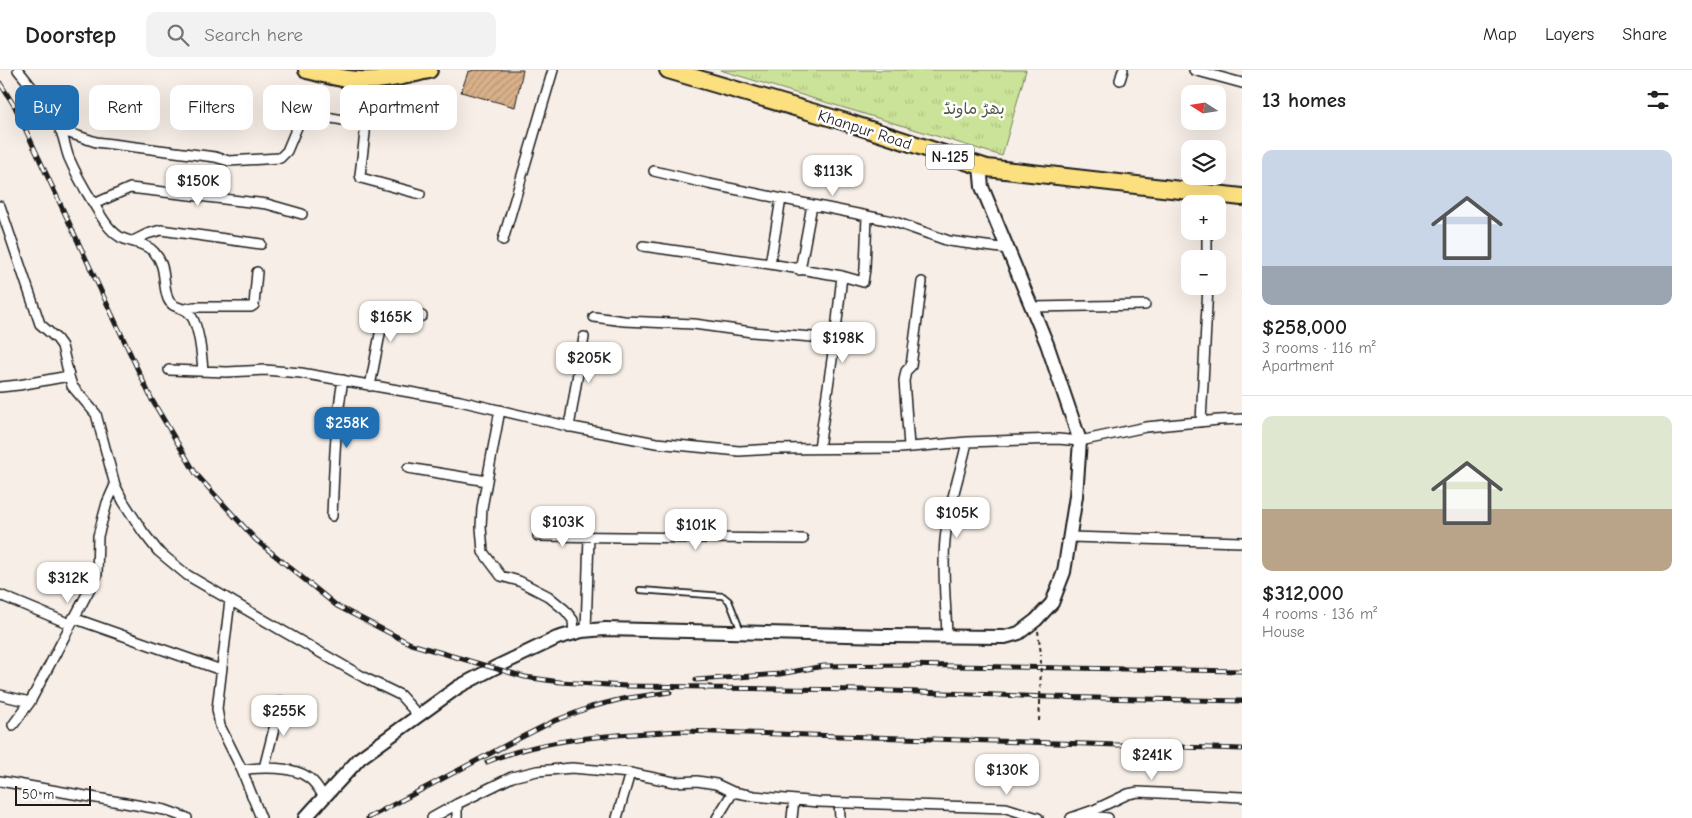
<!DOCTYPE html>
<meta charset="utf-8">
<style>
:root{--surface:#fff;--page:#f2f2f2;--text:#222;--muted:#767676;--line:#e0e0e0;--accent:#1f6fb2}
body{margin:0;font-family:"Comic Neue","Playpen Sans Arabic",sans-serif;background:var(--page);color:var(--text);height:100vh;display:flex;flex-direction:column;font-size:19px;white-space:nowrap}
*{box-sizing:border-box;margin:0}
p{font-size:16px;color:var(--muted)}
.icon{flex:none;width:28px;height:28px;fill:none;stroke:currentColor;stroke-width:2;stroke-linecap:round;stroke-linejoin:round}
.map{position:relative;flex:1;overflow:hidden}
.panel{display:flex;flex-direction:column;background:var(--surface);width:450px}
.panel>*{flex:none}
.guide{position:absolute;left:15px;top:15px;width:475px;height:45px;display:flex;gap:10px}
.needle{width:32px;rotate:282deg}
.controls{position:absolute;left:1181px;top:15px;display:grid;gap:10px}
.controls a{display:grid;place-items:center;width:45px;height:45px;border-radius:10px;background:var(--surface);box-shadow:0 5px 20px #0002;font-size:25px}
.scale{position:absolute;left:15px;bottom:12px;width:76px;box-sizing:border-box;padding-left:5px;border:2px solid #1c1c1c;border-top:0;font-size:14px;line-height:18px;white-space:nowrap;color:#1c1c1c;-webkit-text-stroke:4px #fff;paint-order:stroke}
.price{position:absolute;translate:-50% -42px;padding:0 11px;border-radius:10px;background:#fff;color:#222;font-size:16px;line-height:32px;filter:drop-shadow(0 1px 2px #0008)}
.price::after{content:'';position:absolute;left:50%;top:30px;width:15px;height:11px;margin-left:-8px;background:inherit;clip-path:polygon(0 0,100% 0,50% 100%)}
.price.selected{background:var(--accent);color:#fff}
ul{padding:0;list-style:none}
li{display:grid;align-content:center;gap:10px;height:265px;padding:0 20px}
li+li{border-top:1px solid var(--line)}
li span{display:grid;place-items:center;height:155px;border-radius:10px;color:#555}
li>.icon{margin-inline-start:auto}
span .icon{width:90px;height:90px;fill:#fffc;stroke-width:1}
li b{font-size:21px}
h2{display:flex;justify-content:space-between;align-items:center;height:60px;padding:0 20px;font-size:21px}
.chip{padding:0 18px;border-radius:10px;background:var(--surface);box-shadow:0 5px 20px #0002;font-size:18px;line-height:45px}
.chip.selected{background:var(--accent);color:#fff}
header{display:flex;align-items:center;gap:30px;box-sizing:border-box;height:70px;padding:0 25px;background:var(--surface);border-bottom:1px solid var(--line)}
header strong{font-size:24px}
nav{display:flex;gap:28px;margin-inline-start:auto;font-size:18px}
.search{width:350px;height:45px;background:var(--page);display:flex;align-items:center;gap:12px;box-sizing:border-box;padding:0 18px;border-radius:10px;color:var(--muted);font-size:19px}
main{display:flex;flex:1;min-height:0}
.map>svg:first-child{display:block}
.park{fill:url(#park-tufts);stroke:#74805a}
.building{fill:url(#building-hatch);stroke:#1c1c1c}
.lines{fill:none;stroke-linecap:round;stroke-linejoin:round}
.lane-casing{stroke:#1c1c1c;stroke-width:8}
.street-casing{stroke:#1c1c1c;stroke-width:12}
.secondary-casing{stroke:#1c1c1c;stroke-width:16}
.highway-casing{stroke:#1c1c1c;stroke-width:20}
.path{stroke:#1c1c1c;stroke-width:2;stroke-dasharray:4 4;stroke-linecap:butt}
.lane{stroke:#fff;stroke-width:4.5}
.street{stroke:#fff;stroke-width:9}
.secondary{stroke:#fff;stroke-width:12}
.highway{stroke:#fce080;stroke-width:16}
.rail-casing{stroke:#1c1c1c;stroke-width:5}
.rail{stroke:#fff;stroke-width:3;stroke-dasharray:9;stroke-linecap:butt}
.path-bridge{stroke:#1c1c1c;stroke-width:2;stroke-dasharray:4 4;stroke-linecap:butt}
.labels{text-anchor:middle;stroke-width:5;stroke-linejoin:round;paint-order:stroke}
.shield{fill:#fff;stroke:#606060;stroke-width:1}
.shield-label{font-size:15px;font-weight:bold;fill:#1c1c1c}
.park-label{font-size:16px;fill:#515841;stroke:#fff}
.street-label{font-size:16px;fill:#1c1c1c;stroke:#fff}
</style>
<header>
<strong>Doorstep</strong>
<div class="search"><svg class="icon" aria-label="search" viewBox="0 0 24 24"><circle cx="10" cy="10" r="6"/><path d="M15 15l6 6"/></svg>Search here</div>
<nav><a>Map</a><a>Layers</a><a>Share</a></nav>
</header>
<main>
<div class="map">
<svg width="1242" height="748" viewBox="0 0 1242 748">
<defs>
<pattern id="park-tufts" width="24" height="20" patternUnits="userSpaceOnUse" patternTransform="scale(1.25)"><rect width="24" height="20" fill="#cbe398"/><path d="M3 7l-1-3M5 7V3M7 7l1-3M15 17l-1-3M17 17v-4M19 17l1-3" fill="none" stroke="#aec282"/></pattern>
<pattern id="building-hatch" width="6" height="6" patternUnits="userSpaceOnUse" patternTransform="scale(1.25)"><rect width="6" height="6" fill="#d8b089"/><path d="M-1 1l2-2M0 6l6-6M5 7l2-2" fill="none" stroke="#b99776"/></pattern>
</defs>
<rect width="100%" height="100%" fill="#f7efe7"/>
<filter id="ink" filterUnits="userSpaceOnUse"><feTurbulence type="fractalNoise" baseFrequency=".02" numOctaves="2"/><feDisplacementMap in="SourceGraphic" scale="10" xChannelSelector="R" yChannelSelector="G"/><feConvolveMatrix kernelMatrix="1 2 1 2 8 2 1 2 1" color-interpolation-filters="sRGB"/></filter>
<g filter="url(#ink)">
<path class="park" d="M720 0H1026L1002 86Z"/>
<path class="building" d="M474 0H523L515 37 461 22 468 2Z"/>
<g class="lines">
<defs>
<path id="lane" d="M640 520 723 526 729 531 741 561"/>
<path id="street" d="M18 0C31 16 48 38 58 55 64 65 65 78 69 88 75 102 84 118 92 131 100 144 107 159 120 167 131 173 145 172 154 182 167 196 162 213 168 229 172 239 183 236 189 243 199 253 202 287 203 301
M1194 0 1242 13
M1120 10 1123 0
M60 60 96 72 215 87 229 91 280 88 287 81 300 50 303 47 308 44 361 53 365 56V63L360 105 361 108 420 124
M654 101 709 114 892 151 949 171 1008 179
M94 134 130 118 267 134 302 144
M0 136 40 254 57 269 62 276 69 306 72 316 96 344 115 415 123 431 143 462 158 481 187 505 281 560 365 608 400 625 418 645
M1207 161V189
M503 170 553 0
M133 171 147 164 161 160 261 174
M643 176 770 194 842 206 863 212 865 199 867 146
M770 194 781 129
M800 200 812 135
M1032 237 1145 235
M185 239 194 237H251L254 235 257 202
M594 247 624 251 694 254 752 262 835 269
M169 300 227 302 265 300 301 303 460 331 567 356 656 373 739 381 774 379 900 378 967 372 1058 369 1080 371 1146 357 1219 350 1242 349
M370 316 385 238 422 246
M0 317 19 315 69 306
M500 340 482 438 481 457 483 482 501 506 519 511 548 526 565 540 573 550 574 564
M1201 352 1208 216
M569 357 584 267
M909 376 904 311 906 301 911 296 922 212
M819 378 835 269 842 206
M408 398 487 411
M332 446C334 400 335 355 343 310
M538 466 803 469
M1070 467 1242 472
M0 525 70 554
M230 530 217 639 220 656 241 698 261 748
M73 548 221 600
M586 561 589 466
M947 566C946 534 942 502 945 470 948 436 960 405 967 372
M0 625 30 632
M13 655 30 632 97 505 98 466 107 433 115 415
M264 698 281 631
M242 700C260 697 294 696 309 708 316 713 320 721 324 727
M0 711 165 740 187 748
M839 733 840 748
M457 734V748
M1084 745 1108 748
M432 748 457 734 512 707 537 701 572 698 630 703 674 712 697 711 716 714 733 722 754 726 818 732 1006 738 1038 748
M617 748 630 703
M717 748 733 722
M792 748 794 730
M1071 748 1094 740 1128 724 1138 722 1242 727"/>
<path id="secondary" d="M305 748 360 688 458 617 494 598 557 568 582 561 605 559 886 566 1005 567 1019 563 1036 550 1052 533 1064 502 1076 426 1080 371 1047 274 982 117 980 96"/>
<path id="highway" d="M307 0C324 4 340 9 358 10 381 12 406 5 429 0
M668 0 846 52 987 98 1242 127"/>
</defs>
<use href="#lane" class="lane-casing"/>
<use href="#street" class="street-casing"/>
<use href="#secondary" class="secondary-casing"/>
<use href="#highway" class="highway-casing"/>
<path class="path" d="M1038 561 1041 584
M1039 651 1040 634"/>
<use href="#lane" class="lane"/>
<use href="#street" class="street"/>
<use href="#secondary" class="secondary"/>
<use href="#highway" class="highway"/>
<defs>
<path id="rail" d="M0 13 15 37 152 330 196 404 256 470 337 536 411 574 525 607 560 612 626 616 711 617
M696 610 780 604 824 596 900 595 1242 601
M705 618 866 620 1047 627 1242 631
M487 692C549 666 617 665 683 661L1242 679
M368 748 510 673 554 651 591 637 622 629 670 622"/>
</defs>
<use href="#rail" class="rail-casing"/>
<use href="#rail" class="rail"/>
<path class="path-bridge" d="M1040 634 1041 584"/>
</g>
</g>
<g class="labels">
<rect class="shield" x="926" y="74.5" width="48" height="25" rx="4"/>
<g class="shield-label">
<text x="950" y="92">N-125</text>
</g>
<g class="park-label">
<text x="974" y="44">بھڑ ماونڈ</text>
</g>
<g class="street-label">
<text transform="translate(865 59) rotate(18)" y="6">Khanpur Road</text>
</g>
</g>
</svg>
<div class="controls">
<a><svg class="needle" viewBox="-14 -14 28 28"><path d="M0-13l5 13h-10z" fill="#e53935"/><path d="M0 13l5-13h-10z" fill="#767676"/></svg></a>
<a><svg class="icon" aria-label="layers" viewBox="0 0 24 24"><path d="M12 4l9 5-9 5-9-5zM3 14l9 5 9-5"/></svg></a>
<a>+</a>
<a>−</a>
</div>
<div class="scale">50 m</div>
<b class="price" style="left:833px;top:127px">$113K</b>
<b class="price" style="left:198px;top:137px">$150K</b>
<b class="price" style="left:391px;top:273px">$165K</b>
<b class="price" style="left:843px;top:294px">$198K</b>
<b class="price" style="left:589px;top:314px">$205K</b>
<b class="price selected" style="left:347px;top:379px">$258K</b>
<b class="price" style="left:957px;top:469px">$105K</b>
<b class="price" style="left:563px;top:478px">$103K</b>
<b class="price" style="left:696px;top:481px">$101K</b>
<b class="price" style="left:68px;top:534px">$312K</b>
<b class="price" style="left:284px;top:667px">$255K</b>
<b class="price" style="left:1152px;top:711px">$241K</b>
<b class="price" style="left:1007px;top:726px">$130K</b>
<div class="guide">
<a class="chip selected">Buy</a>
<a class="chip">Rent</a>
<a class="chip">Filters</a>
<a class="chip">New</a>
<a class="chip">Apartment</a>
</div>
</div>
<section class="panel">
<h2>13 homes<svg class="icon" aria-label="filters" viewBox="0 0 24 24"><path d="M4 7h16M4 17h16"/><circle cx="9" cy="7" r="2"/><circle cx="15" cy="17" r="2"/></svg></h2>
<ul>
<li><span style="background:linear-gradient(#c9d6e8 75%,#9aa5b1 0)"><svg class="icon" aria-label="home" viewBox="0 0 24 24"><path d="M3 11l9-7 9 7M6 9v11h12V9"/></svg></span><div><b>$258,000</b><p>3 rooms · 116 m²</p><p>Apartment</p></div></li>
<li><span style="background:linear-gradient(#dfe7d0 60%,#b9a48a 0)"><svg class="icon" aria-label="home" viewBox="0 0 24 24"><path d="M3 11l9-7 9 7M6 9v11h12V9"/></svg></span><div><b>$312,000</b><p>4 rooms · 136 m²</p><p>House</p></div></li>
</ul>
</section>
</main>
